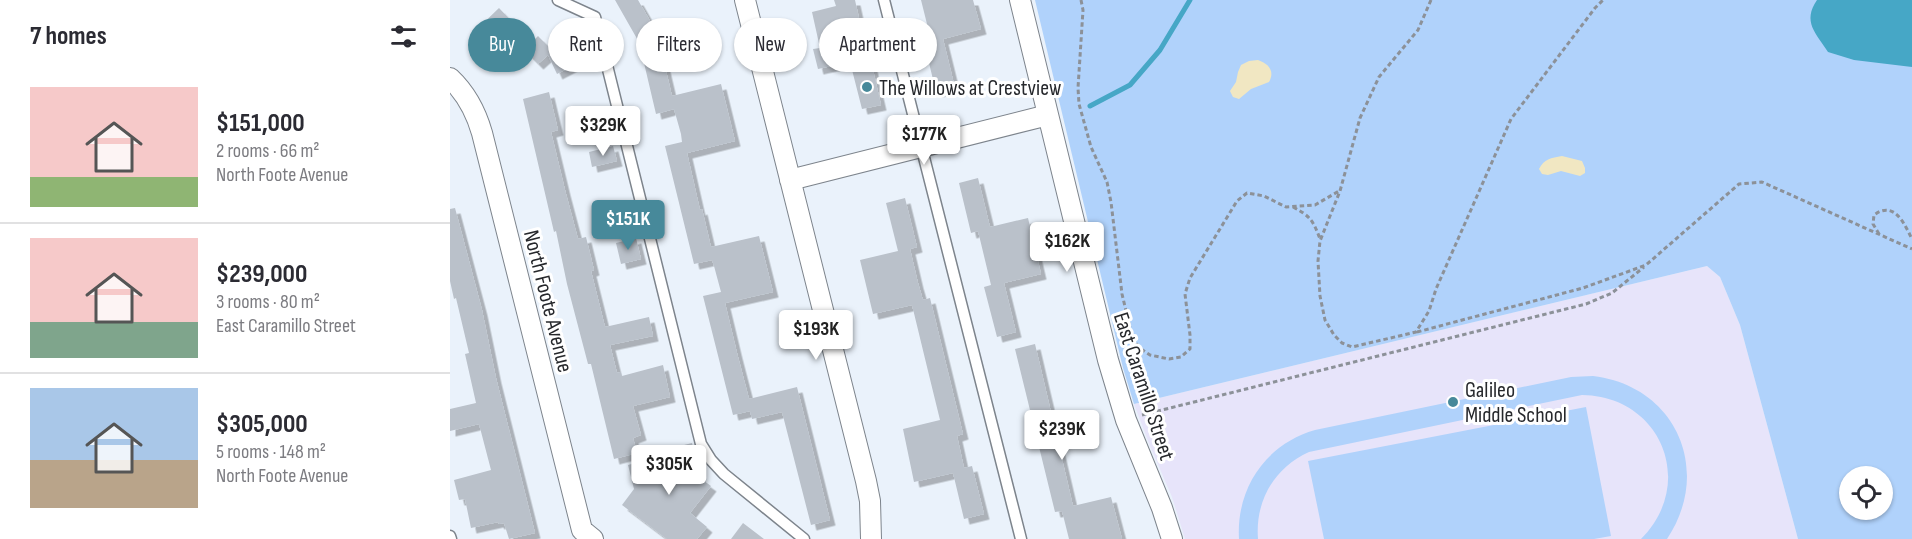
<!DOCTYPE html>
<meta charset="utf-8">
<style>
:root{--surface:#fff;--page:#f2f2f3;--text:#2b2b33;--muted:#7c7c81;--line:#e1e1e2;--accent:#47899a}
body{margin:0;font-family:"Sofia Sans Condensed",sans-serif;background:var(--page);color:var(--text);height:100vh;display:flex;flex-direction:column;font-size:22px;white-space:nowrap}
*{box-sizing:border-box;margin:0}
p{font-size:20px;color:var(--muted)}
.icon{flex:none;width:33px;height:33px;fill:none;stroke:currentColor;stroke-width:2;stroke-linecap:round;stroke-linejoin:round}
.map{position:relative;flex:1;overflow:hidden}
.sheet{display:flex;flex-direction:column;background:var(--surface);width:450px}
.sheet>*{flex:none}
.guide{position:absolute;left:18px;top:18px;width:570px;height:54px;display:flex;gap:12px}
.tools{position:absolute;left:1389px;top:466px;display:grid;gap:12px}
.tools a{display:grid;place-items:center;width:54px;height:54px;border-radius:50%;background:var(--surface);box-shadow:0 2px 4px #0004;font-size:30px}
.price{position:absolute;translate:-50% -51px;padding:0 14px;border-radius:6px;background:#fff;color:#222;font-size:20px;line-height:39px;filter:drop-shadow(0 2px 3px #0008)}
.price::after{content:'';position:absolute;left:50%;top:36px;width:18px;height:14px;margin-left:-9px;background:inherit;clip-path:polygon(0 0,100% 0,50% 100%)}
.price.active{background:var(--accent);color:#fff}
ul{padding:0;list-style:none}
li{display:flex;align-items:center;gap:18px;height:150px;padding:0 30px}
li+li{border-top:2px solid var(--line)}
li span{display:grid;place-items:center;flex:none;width:168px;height:120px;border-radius:0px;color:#555}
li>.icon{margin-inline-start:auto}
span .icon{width:72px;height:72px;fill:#fffc;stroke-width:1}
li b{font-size:26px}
h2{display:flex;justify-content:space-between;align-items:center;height:72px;padding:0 30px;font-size:26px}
.chip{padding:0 21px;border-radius:27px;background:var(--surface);box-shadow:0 2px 4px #0004;font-size:21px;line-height:54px}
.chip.active{background:var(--accent);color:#fff}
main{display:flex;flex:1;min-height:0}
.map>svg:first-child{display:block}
.education{fill:#e7e4fa}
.green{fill:#b0d2fb;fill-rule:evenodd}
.sand{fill:#f1e7c2}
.water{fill:#46a7c6}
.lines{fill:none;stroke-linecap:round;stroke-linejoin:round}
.stream{stroke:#46a7c6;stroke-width:5}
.building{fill:#bac1ca;filter:url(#shadow)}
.lane-casing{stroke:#7d848c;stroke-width:13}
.street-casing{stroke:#7d848c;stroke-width:22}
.path{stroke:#8c9198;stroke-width:3;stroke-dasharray:4.5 3;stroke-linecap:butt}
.lane{stroke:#fff;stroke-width:10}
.street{stroke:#fff;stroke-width:20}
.poi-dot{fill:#47899a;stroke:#fff;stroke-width:2}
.labels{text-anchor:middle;stroke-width:6;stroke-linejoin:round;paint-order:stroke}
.poi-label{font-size:22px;fill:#26282c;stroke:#fff;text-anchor:start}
.street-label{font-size:22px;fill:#26282c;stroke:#fff}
</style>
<main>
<section class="sheet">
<h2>7 homes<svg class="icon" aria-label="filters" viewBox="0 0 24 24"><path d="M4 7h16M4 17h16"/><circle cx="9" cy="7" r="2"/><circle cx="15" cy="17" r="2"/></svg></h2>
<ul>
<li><span style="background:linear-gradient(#f6c9c9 75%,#8fb573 0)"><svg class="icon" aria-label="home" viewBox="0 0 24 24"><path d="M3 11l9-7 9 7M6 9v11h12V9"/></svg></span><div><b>$151,000</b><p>2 rooms · 66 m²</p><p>North Foote Avenue</p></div></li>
<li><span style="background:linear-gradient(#f6c9c9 70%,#7fa58c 0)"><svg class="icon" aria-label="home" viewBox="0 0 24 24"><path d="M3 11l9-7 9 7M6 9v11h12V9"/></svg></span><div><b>$239,000</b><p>3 rooms · 80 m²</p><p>East Caramillo Street</p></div></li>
<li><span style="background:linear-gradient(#a9c7e8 60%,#b9a48a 0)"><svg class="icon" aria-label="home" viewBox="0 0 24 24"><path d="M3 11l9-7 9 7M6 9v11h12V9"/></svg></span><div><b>$305,000</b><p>5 rooms · 148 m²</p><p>North Foote Avenue</p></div></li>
</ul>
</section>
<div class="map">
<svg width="1462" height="539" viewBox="0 0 1462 539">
<defs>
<filter id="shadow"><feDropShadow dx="5.5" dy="5.5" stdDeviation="0" flood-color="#0004"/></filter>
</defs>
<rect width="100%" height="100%" fill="#eaf2fb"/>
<path class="education" d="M1257 266 1270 277 1290 325 1348 539H735L722 497 700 446 684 404Z"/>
<path class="green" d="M585 0H1462V539H1348L1290 325 1270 277 1257 266 684 404 673 368ZM1400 477H1432V510H1400Z
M1143 376C1226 386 1263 470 1217 539H1191C1247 483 1211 396 1132 395L859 452C824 468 805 501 808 539H789C786 488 816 444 865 430L1121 377Z
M1136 407 1161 536 1144 539H874L858 461Z"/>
<path class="sand" d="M808 60C819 64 825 71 819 82L801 89 789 99 783 97 780 91 786 82 788 72 791 65 799 61Z
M1112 156 1132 161 1135 168V173L1130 176 1111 171 1098 175 1092 174 1089 169C1094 159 1101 158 1112 156Z"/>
<path class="water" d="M1367 0H1462V67L1404 60 1378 52C1366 33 1352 22 1367 0Z"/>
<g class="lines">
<path class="stream" d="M640 106 680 85 710 50 740 0"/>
</g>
<path class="building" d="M165 0H188L207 33 190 44Z
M384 0H405L412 32 427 28 431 45 418 48 431 105 412 109 400 62 368 69 363 49 370 48 362 12 386 6Z
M471 0H523L531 29 493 39 505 88 486 92 474 42 481 40Z
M49 8 77 37 49 64 21 35Z
M88 36 102 50 98 54 119 44 128 63 107 74 98 55 88 64 74 50Z
M213 58 222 96 271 84 285 141 237 153 250 210 252 209 261 247 309 236 323 292 275 303 287 353 299 399 347 387 380 520 361 525 332 412 302 419 300 411 283 415 253 296 271 292 264 266 262 260 244 264 215 146 232 142 231 134 224 109 206 114 194 63Z
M99 92 108 130 101 132 115 190 128 239 136 237 144 270 141 271 155 327 199 317 203 336 160 345 167 373 171 372 172 376 213 365 220 397 183 406 191 435 183 438 187 453 164 459 141 364H138L117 284 106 231 104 232 73 99Z
M163 146 167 161 142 167 139 152Z
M528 178 540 227 578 218 591 274 554 283 566 332 547 337 534 287 541 285 528 231 521 233 509 183Z
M455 198 467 247 460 249 468 283 473 300 480 298 513 434 507 436 514 468 522 466 534 514 514 519 503 473 464 482 453 429 490 420 478 371 462 305 423 314 410 260 448 251 436 203Z
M5 208 32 310 46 378 85 533 59 539 54 523 49 524 48 522 21 528 15 499 9 500 4 480 41 470 29 424 0 431V409L26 403 15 354 19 353 6 298 4 299 0 281V209Z
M186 238 191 259 171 264 166 243Z
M585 344 623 506 661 497 672 539H619L612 511 605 512 565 349Z
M242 443 250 478 261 486 240 513 257 527 247 539H217L172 505 184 489 178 465 196 460 198 468 233 460 230 446Z
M293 523 314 539H281Z"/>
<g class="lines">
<defs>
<path id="lane" d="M108 0 145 17 251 444 261 460 274 474 354 539
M434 0 571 539
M0 536 1 539"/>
<path id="street" d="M295 0 416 481 420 501 421 539
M570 0 658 360 676 420 712 508 722 539
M0 78C17 94 26 112 32 133L132 530 143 539
M340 180 598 115"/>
</defs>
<use href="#lane" class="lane-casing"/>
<use href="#street" class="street-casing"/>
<path class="path" d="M631 0 633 10 628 88 629 104 641 147 657 182 661 202 672 294 683 340 691 349 700 355 719 359 731 357 740 349V335L735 294 740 278 787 201 797 193 814 196 836 207 865 205 889 191
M981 0 968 30 929 77 910 118 890 191 870 241 868 261 870 296 875 320 884 335 892 343 902 347 966 332 979 311 986 289 1061 119 1145 8 1153 0
M843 207C860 216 863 220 870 239
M1429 234 1423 224 1424 215C1444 200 1454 223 1462 239
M967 332 1133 288 1196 265 1289 184 1312 182 1462 249
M692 415 1136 304 1162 293 1194 267"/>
<use href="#lane" class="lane"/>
<use href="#street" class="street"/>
</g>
<g class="poi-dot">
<circle cx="417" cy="87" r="6"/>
<circle cx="1003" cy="402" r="6"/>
</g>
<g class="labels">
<g class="poi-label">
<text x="429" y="95">The Willows at Crestview</text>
<text x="1015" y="397">Galileo<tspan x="1015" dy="25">Middle School</tspan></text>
</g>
<g class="street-label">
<text transform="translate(99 301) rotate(76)" y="8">North Foote Avenue</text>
<text transform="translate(695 386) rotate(72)" y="8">East Caramillo Street</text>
</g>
</g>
</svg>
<div class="tools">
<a><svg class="icon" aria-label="locate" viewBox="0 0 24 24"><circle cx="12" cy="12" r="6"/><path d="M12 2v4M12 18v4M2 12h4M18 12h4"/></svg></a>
</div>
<b class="price" style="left:153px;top:157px">$329K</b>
<b class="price" style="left:474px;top:166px">$177K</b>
<b class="price active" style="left:178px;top:251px">$151K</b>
<b class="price" style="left:617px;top:273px">$162K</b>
<b class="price" style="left:366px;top:361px">$193K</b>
<b class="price" style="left:612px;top:461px">$239K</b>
<b class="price" style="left:219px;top:496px">$305K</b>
<div class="guide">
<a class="chip active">Buy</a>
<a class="chip">Rent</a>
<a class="chip">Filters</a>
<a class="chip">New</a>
<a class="chip">Apartment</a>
</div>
</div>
</main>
